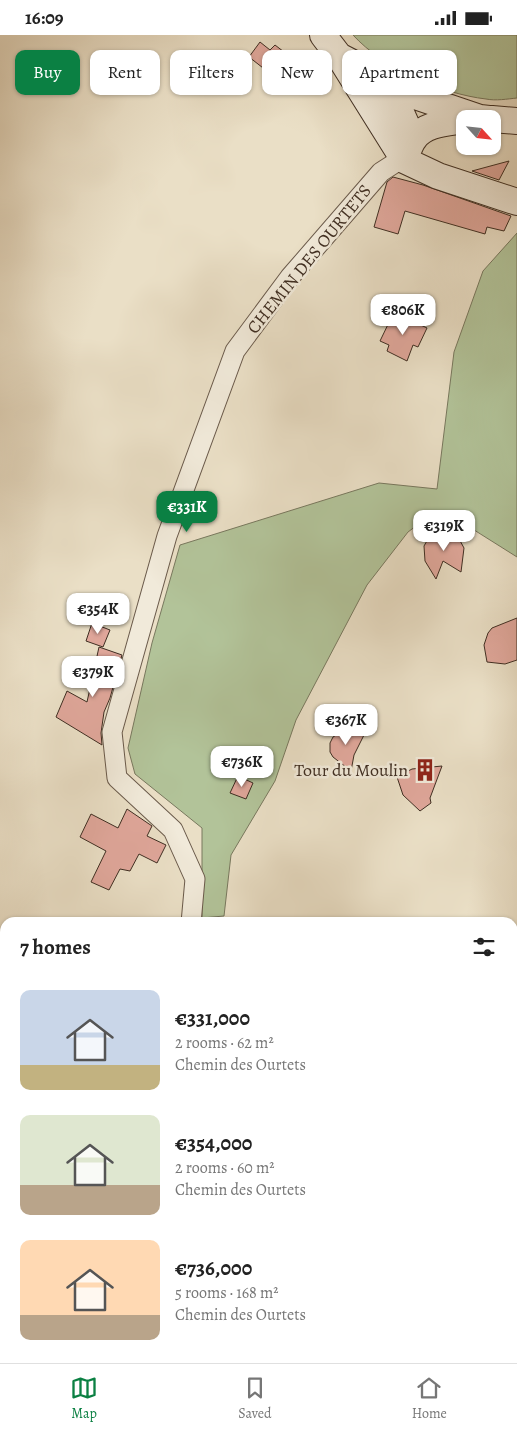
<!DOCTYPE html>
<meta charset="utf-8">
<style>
:root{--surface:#fff;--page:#f2f2f2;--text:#222;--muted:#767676;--line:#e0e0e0;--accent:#0b8043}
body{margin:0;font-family:Alegreya,serif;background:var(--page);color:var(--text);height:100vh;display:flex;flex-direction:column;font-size:19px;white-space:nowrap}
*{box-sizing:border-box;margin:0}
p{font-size:16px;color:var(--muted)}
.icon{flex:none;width:28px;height:28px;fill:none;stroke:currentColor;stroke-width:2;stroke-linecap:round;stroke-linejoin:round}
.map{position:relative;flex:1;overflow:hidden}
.side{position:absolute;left:0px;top:882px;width:518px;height:446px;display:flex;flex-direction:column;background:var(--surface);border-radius:15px 15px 0 0;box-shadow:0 1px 4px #0004}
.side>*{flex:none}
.top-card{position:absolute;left:15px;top:15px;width:488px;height:45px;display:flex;gap:10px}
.needle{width:32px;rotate:117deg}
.controls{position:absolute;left:456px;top:75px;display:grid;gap:10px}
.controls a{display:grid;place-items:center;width:45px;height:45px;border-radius:10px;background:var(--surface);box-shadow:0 1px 4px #0004;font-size:25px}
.price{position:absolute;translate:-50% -42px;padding:0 11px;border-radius:10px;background:#fff;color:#222;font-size:16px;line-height:32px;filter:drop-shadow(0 1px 2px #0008)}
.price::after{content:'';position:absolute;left:50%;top:30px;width:15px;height:11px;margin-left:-8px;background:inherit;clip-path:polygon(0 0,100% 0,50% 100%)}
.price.on{background:var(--accent);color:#fff}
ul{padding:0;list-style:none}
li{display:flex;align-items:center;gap:15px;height:125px;padding:0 20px}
li span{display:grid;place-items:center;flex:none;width:140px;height:100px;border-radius:10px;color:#555}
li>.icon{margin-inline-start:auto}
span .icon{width:60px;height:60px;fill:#fffc;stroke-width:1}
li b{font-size:21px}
h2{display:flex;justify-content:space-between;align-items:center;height:60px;padding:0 20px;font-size:21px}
.tag{padding:0 18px;border-radius:10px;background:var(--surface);box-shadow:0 1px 4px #0004;font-size:18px;line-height:45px}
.tag.on{background:var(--accent);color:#fff}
.status{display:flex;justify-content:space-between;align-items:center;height:35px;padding:0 25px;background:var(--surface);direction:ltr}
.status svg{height:14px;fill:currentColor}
.tabs{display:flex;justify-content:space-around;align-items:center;height:70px;border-top:1px solid var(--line);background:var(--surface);font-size:14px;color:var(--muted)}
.tabs a{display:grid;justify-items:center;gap:2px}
.tabs .on{color:var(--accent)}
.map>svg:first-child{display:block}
.green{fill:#b2c399;stroke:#78785e}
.building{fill:#e0a79b;stroke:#3f2e22}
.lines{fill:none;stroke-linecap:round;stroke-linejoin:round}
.pedestrian-casing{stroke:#6a5a4b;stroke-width:16}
.minor-casing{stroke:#6a5a4b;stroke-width:21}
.secondary-casing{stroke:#3f2e22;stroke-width:28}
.pedestrian{stroke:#f1eada;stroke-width:14}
.minor{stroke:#f1eada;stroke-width:19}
.secondary{stroke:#f1eada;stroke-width:26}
.labels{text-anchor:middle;stroke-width:5;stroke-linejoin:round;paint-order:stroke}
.street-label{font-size:18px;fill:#3f2e22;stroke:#f1eada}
.poi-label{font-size:18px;fill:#3f2e22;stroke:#f1eada;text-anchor:end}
</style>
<div class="status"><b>16:09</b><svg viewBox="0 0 49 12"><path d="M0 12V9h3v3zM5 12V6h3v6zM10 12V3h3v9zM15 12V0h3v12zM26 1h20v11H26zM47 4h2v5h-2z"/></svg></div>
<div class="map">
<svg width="517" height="1328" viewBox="0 0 517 1328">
<rect width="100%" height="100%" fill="#eadfc6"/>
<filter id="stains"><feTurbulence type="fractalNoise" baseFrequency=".004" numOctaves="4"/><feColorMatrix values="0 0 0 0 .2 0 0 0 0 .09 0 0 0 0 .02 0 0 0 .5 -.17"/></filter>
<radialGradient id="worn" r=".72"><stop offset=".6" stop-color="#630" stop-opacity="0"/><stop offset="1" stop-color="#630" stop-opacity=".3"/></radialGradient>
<path class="green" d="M353 0H517V63C507 64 496 66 486 64 442 59 383 33 353 0Z
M517 198V522L463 488 436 476 408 497 367 550 296 685 275 746 231 820 224 881 202 883V793L135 739 128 713 152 608 180 510 379 448 437 454 454 317 483 236Z"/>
<path class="building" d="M260 7 270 15 275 10 297 27 281 47 249 22Z
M509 126 499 145 472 136Z
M393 142 423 150 511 181 504 196 487 192 485 199 405 176 398 199 374 192 387 147Z
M394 277 427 293 418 312 413 310 407 326 387 316 389 310 380 306Z
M446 497 458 502 464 513 461 537 443 526 436 544 425 526 424 511 428 504 435 499Z
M517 583V625L505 629 487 627 484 610 488 598 492 593Z
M92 588 110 595 103 612 86 606Z
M99 612 122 620 110 663 104 677 101 698 102 710 56 682 67 656 87 667Z
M367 694 354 720 351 736 333 722 330 717V708L333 702 341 697Z
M442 731 430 763 431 768 420 776 403 760 397 742 412 734Z
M238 741 253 748 246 764 230 758Z
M127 774 152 791 147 801 166 810 157 828 139 819 130 836 120 834 109 855 91 847 106 816 80 802 91 779 118 793Z"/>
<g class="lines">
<defs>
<path id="pedestrian" d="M512 1058 517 1060
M512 1186 517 1188
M393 1324 394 1328
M507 1328 517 1322"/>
<path id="minor" d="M191 888 195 844 173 795 117 743 112 697 167 501 235 316 290 242 381 137 395 128 404 125
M0 1238 5 1242
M88 1324 91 1328
M113 1328 115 1324"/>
<path id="secondary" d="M323 0 339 21 404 125
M339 21 418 62 480 83 489 84
M382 44 398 71 406 89 404 125
M492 84 517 86
M405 122C408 117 410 109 414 104 425 88 448 88 465 85
M404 125 438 141 517 167"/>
</defs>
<use href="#pedestrian" class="pedestrian-casing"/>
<use href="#minor" class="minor-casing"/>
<use href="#secondary" class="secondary-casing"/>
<use href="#pedestrian" class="pedestrian"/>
<use href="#minor" class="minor"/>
<use href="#secondary" class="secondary"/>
</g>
<defs>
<symbol id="building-bare" viewBox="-9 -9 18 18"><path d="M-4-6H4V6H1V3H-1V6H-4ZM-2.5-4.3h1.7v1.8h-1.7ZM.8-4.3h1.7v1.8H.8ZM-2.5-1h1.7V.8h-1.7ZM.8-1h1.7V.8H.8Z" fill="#8f2418" stroke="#f1eada" stroke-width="2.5" paint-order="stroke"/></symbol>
</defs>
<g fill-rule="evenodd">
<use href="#building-bare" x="409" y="719" width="32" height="32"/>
</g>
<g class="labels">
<g class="street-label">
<text transform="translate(309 224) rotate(-51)" y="6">CHEMIN DES OURTETS</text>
</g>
<g class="poi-label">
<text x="408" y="741">Tour du Moulin</text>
</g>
</g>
<rect width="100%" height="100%" filter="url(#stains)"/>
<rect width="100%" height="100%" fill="url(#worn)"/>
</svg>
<div class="controls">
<a><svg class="needle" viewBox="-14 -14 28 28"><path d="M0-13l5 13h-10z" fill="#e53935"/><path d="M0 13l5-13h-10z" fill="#767676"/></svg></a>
</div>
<b class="price" style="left:403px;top:301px">€806K</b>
<b class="price on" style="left:187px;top:498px">€331K</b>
<b class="price" style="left:444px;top:517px">€319K</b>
<b class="price" style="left:98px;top:600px">€354K</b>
<b class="price" style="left:93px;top:663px">€379K</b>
<b class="price" style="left:346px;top:711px">€367K</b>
<b class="price" style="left:242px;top:753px">€736K</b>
<div class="top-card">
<a class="tag on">Buy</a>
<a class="tag">Rent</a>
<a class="tag">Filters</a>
<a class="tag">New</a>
<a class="tag">Apartment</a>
</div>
<section class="side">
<h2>7 homes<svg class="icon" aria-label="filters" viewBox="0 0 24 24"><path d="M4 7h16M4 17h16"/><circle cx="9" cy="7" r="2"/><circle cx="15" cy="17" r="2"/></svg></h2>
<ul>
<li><span style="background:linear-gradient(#c9d6e8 75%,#c2b280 0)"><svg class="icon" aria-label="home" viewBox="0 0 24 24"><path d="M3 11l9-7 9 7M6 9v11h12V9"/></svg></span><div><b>€331,000</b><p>2 rooms · 62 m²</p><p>Chemin des Ourtets</p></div></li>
<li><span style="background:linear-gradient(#dfe7d0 70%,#b9a48a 0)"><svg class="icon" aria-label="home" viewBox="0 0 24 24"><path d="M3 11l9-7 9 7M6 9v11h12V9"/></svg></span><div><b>€354,000</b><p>2 rooms · 60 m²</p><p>Chemin des Ourtets</p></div></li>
<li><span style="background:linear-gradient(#ffd9b3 75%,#b9a48a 0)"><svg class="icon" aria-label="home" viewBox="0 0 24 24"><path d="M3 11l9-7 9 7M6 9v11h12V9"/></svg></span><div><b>€736,000</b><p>5 rooms · 168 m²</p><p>Chemin des Ourtets</p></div></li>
</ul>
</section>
</div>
<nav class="tabs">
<a class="on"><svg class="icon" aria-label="map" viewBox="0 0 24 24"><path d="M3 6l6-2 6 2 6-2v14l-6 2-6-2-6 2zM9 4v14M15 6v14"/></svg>Map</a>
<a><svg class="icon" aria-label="saved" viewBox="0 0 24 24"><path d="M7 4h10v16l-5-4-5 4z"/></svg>Saved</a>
<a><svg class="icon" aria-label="home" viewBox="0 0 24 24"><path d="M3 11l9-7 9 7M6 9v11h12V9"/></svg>Home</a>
</nav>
